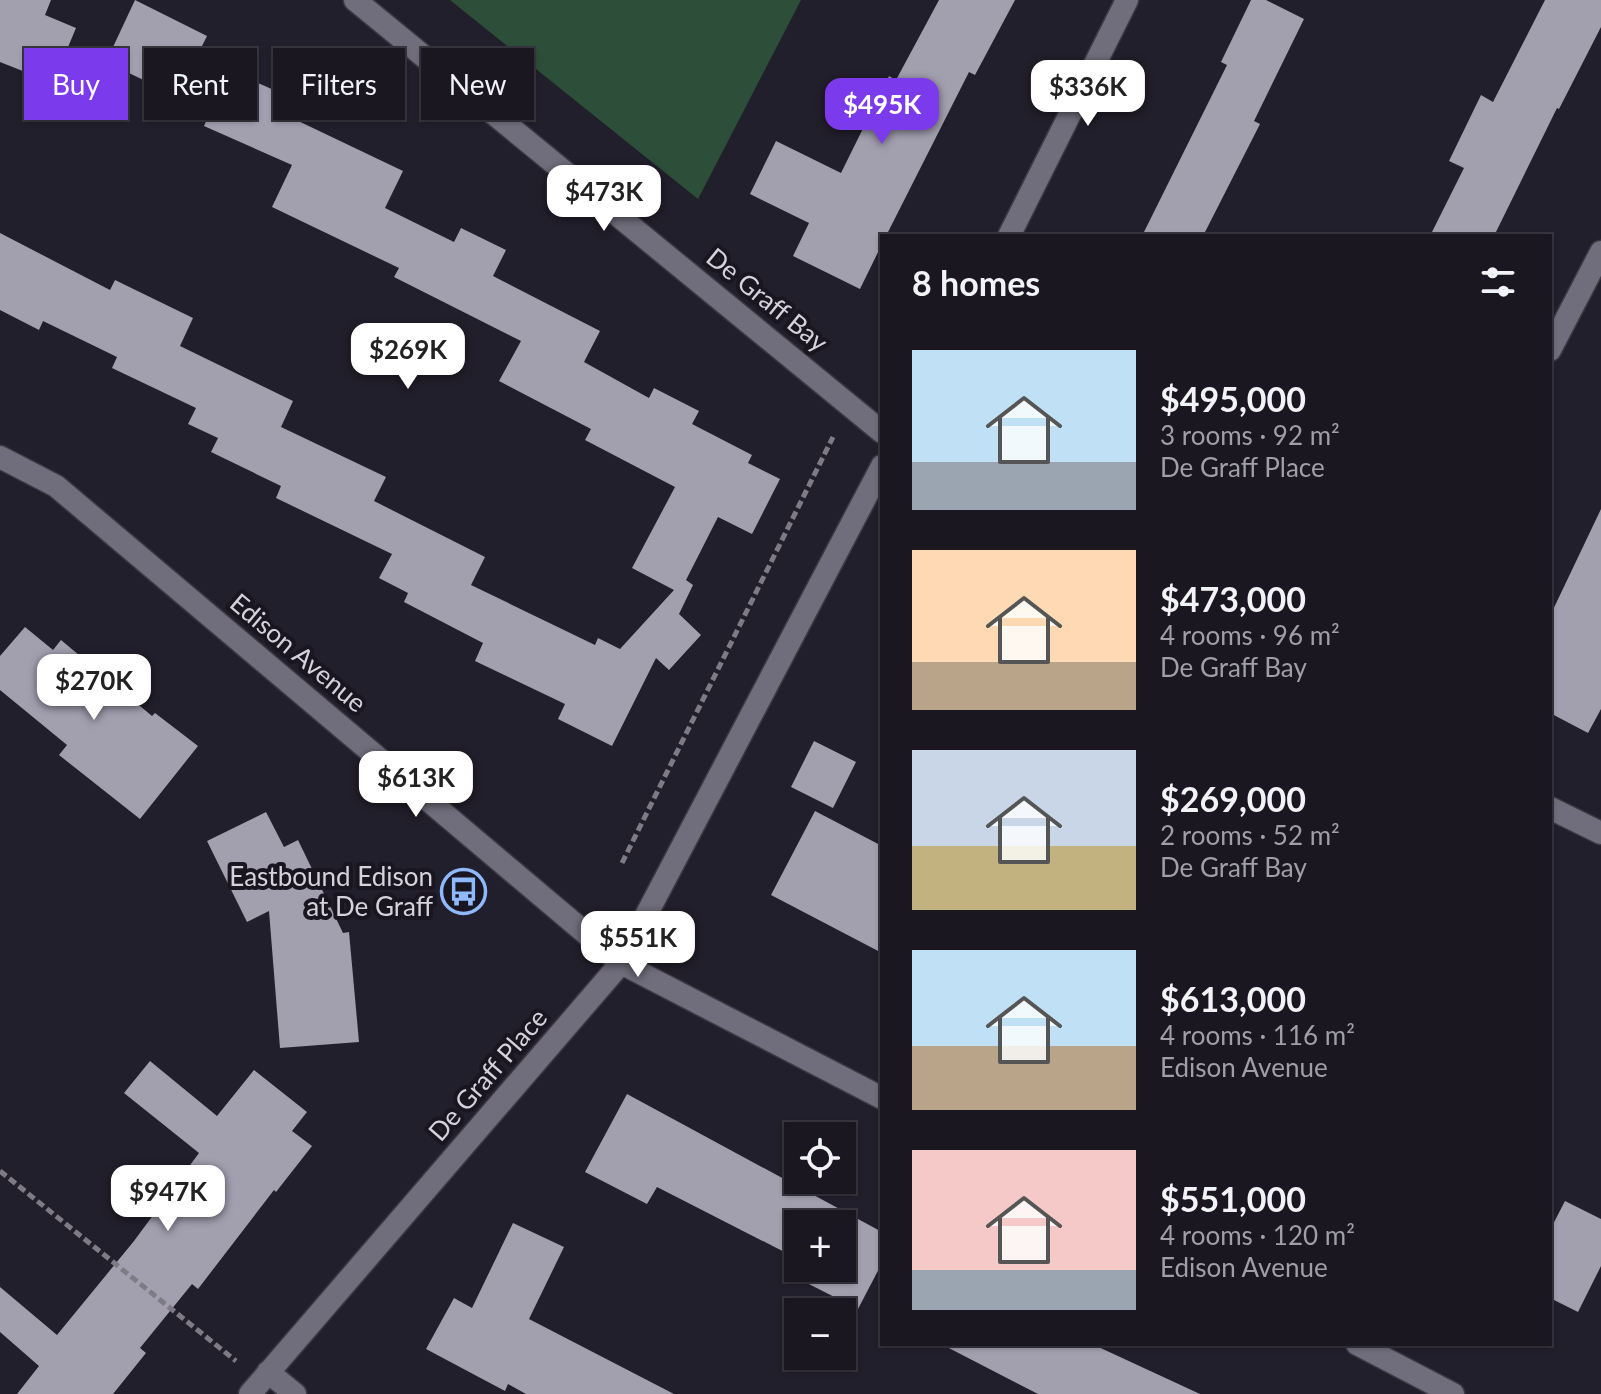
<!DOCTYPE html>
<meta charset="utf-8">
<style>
:root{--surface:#1a1721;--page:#27242e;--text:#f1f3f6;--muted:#9f9fa5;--line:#38363f;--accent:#7c3aed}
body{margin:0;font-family:Lato,sans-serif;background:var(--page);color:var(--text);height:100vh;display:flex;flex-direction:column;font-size:30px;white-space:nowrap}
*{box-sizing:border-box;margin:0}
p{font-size:26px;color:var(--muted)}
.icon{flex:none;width:44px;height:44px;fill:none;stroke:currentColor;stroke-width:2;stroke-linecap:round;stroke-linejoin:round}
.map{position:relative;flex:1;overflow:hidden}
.drawer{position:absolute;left:880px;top:234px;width:672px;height:1112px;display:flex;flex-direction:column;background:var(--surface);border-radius:0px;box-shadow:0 2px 6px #0004,0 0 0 2px var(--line)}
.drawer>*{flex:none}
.banner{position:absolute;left:24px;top:48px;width:736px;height:72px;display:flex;gap:16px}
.controls{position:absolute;left:784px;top:1122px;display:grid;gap:16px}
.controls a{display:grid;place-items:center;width:72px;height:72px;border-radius:0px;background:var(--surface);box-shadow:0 2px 6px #0004,0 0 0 2px var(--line);font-size:40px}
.price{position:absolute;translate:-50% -68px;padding:0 18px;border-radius:16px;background:#fff;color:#222;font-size:26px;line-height:52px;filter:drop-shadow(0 2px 4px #0008)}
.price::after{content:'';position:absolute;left:50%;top:48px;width:24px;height:18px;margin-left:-12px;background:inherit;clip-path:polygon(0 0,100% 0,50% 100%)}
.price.on{background:var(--accent);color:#fff}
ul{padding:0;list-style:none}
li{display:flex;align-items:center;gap:24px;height:200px;padding:0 32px}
li span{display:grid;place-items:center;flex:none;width:224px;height:160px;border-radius:0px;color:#555}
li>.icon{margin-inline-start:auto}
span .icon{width:96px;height:96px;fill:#fffc;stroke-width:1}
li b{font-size:34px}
h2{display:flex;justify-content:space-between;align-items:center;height:96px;padding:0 32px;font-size:34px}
.chip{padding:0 28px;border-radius:0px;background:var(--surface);box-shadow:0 2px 6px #0004,0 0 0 2px var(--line);font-size:28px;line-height:72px}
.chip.on{background:var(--accent);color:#fff}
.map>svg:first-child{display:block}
.green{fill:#2d4e38}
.building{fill:#a29faf}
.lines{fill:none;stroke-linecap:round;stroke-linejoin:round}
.minor-casing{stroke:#3c3944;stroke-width:25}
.path{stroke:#7e7b86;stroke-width:5;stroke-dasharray:8 4;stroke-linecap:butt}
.minor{stroke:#706d7c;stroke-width:22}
.labels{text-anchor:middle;stroke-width:8;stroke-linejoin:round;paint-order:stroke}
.street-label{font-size:26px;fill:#d4d2db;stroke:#191622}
.poi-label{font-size:26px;fill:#d4d2db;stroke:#191622;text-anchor:end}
</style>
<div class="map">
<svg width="1601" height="1394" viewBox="0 0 1601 1394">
<rect width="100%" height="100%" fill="#221f2c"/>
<path class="green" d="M450 0H801L698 199Z"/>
<path class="building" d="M0 0H51L45 15 76 28 53 83 0 62Z
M135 0 207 36 197 56 299 101 292 118 403 171 385 208 454 242 461 228 506 250 493 276 600 331 584 362 649 398 654 388 699 411 692 424 752 455 748 463 780 479 752 534 718 517 686 580 693 585 679 614 701 635 669 670 656 658 612 746 558 719 565 704 475 661 483 643 404 602 408 593 379 578 392 554 276 498 281 486 211 452 218 438 188 424 196 408 112 368 117 357 43 321 39 330 0 310V233L110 290 115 280 193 318 180 346 293 401 281 427 386 477 374 501 485 557 471 585 595 645 598 638 620 649 674 590 632 568 675 487 585 440 591 429 499 381 521 341 394 277 399 268 272 207 292 165 204 126 210 112 106 62Z
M939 0H1015L975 75 969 72 886 236H882V244L860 289 793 256 809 223 750 194 776 141 841 173 889 76 896 80Z
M1251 0H1266L1304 19 1254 121 1260 124 1203 236H1142L1227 65 1221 62Z
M1545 0H1601V27L1559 109 1557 108 1494 236H1430L1464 168 1449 161 1481 95 1493 102Z
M1601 509V709L1588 733 1550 713V616Z
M25 627 53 650 61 640 152 716 155 713 198 746 140 819 59 755 67 745 0 690V656Z
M814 741 856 762 833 808 791 787Z
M815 811 882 846V953L771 895Z
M266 812 284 847 298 840 343 933 349 932 359 1042 280 1048 269 911 247 922 207 841Z
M150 1061 217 1116 254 1070 307 1112 292 1131 312 1146 276 1192 274 1190 198 1289 192 1284 140 1348 146 1353 113 1394H17L39 1366 0 1332V1287L57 1335 134 1241 199 1153 124 1093Z
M627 1094 882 1232V1263L858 1309 799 1279 805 1268H842V1224H798V1259L657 1187 647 1204 585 1172Z
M1565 1201 1601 1219V1266L1578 1312 1550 1298V1230Z
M513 1223 564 1247 529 1319 674 1394H526L508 1384 505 1391 426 1349 454 1298 472 1308Z
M941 1344H1092L1200 1394H1038Z"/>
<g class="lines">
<defs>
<path id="minor" d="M355 0 882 432
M1009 236 1127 0
M1550 350 1601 252
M0 457 56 486 621 963 882 1098
M1550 808 1601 833
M1357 1344 1453 1394
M268 1372 295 1394
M250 1394 621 963 882 466"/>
</defs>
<use href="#minor" class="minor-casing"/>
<path class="path" d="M622 863 833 437
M0 1171 236 1361"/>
<use href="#minor" class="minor"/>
</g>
<defs>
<symbol id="bus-ring" viewBox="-11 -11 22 22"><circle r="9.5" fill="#191622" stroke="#8eb9fd" stroke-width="1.5"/><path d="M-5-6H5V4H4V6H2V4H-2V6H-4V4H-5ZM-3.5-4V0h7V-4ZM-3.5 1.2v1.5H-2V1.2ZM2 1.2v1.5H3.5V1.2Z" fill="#8eb9fd"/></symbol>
</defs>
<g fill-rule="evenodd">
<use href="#bus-ring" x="438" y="866" width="51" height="51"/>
</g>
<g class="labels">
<g class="street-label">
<text transform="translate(767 300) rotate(39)" y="9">De Graff Bay</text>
<text transform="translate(298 653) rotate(40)" y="9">Edison Avenue</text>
<text transform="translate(488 1075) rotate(-49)" y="9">De Graff Place</text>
</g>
<g class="poi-label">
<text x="433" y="886">Eastbound Edison<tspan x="433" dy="30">at De Graff</tspan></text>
</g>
</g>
</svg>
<div class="controls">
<a><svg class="icon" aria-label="locate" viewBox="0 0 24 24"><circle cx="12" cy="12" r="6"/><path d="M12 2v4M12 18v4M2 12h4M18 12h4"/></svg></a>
<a>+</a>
<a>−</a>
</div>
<b class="price" style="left:1088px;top:128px">$336K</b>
<b class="price on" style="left:882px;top:146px">$495K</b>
<b class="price" style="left:604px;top:233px">$473K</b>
<b class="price" style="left:408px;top:391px">$269K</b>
<b class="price" style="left:94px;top:722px">$270K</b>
<b class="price" style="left:416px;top:819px">$613K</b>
<b class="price" style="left:638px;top:979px">$551K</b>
<b class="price" style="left:168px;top:1233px">$947K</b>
<div class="banner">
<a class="chip on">Buy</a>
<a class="chip">Rent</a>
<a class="chip">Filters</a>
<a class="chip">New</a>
</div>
<section class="drawer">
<h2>8 homes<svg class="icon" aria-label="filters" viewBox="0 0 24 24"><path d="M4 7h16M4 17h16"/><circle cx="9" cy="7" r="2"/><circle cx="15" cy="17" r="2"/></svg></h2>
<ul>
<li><span style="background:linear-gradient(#bfe0f5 70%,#9aa5b1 0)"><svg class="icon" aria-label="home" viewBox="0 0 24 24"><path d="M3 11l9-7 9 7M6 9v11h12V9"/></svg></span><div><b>$495,000</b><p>3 rooms · 92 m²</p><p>De Graff Place</p></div></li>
<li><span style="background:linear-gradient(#ffd9b3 70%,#b9a48a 0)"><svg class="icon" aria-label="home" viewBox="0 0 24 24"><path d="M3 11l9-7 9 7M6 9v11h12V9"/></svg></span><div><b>$473,000</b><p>4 rooms · 96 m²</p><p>De Graff Bay</p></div></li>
<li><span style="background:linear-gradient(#c9d6e8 60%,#c2b280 0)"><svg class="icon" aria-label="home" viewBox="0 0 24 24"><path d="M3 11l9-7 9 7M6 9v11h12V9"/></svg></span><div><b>$269,000</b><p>2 rooms · 52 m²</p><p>De Graff Bay</p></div></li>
<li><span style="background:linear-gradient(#bfe0f5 60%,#b9a48a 0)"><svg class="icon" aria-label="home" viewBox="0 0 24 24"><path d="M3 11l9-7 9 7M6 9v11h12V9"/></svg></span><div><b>$613,000</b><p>4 rooms · 116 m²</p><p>Edison Avenue</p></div></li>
<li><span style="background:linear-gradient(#f6c9c9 75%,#9aa5b1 0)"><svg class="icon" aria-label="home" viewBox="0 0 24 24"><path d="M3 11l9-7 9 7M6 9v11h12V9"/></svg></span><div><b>$551,000</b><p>4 rooms · 120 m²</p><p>Edison Avenue</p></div></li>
</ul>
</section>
</div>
